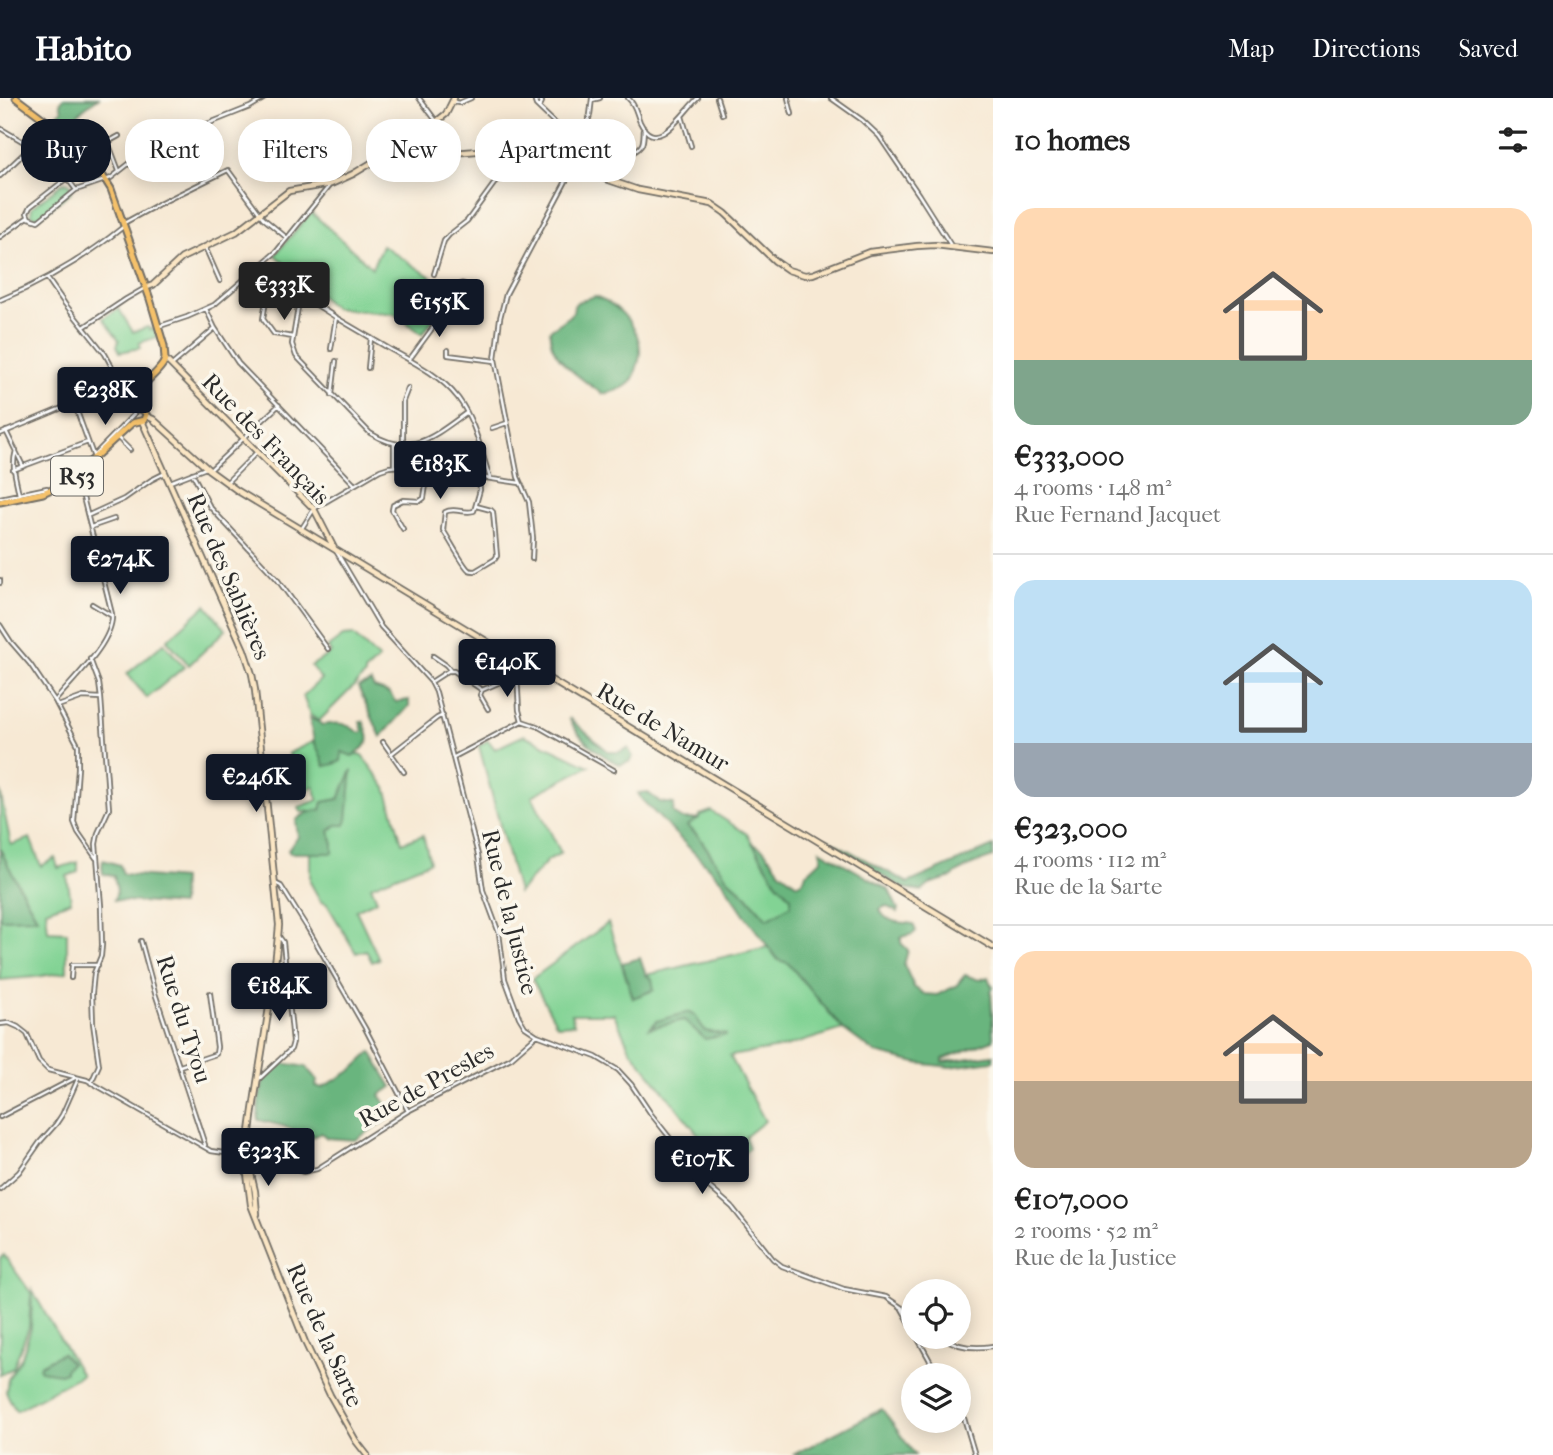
<!DOCTYPE html>
<meta charset="utf-8">
<style>
:root{--surface:#fff;--page:#f2f2f2;--text:#222;--muted:#767676;--line:#e0e0e0;--accent:#111827}
body{margin:0;font-family:"IM FELL French Canon",serif;background:var(--page);color:var(--text);height:100vh;display:flex;flex-direction:column;font-size:26px;white-space:nowrap}
*{box-sizing:border-box;margin:0}
p{font-size:23px;color:var(--muted)}
.icon{flex:none;width:38px;height:38px;fill:none;stroke:currentColor;stroke-width:2;stroke-linecap:round;stroke-linejoin:round}
.map{position:relative;flex:1;overflow:hidden}
.sheet{display:flex;flex-direction:column;background:var(--surface);width:560px}
.sheet>*{flex:none}
.hud{position:absolute;left:21px;top:21px;width:665px;height:63px;display:flex;gap:14px}
.fabs{position:absolute;left:901px;top:1181px;display:grid;gap:14px}
.fabs a{display:grid;place-items:center;width:70px;height:70px;border-radius:50%;background:var(--surface);box-shadow:0 4px 18px #0003;font-size:35px}
.price{position:absolute;translate:-50% -60px;padding:0 16px;border-radius:7px;background:var(--accent);color:#fff;font-size:23px;line-height:46px;filter:drop-shadow(0 2px 4px #0008)}
.price::after{content:'';position:absolute;left:50%;top:42px;width:21px;height:16px;margin-left:-10px;background:inherit;clip-path:polygon(0 0,100% 0,50% 100%)}
.price.on{background:#222;color:#fff}
ul{padding:0;list-style:none}
li{display:grid;align-content:center;gap:14px;height:371px;padding:0 21px}
li+li{border-top:2px solid var(--line)}
li span{display:grid;place-items:center;height:217px;border-radius:21px;color:#555}
li>.icon{margin-inline-start:auto}
span .icon{width:126px;height:126px;fill:#fffc;stroke-width:1}
li b{font-size:30px}
h2{display:flex;justify-content:space-between;align-items:center;height:84px;padding:0 21px;font-size:30px}
.pill{padding:0 24px;border-radius:28px;background:var(--surface);box-shadow:0 4px 18px #0003;font-size:24px;line-height:63px}
.pill.on{background:var(--accent);color:#fff}
header{display:flex;align-items:center;gap:42px;box-sizing:border-box;height:98px;padding:0 35px;background:var(--accent);color:#fff}
header strong{font-size:33px}
nav{display:flex;gap:38px;margin-inline-start:auto;font-size:24px}
main{display:flex;flex:1;min-height:0}
.map>svg:first-child{display:block}
.green{fill:#82d394;stroke:#567f60;stroke-width:2}
.forest{fill:#69b57e;stroke:#4a7054;stroke-width:2}
.lines{fill:none;stroke-linecap:round;stroke-linejoin:round}
.street-casing{stroke:#726e66;stroke-width:6}
.secondary-casing{stroke:#726e66;stroke-width:8}
.primary-casing{stroke:#726e66;stroke-width:9}
.street{stroke:#fff;stroke-width:2.5}
.secondary{stroke:#fbe6c4;stroke-width:4.5}
.primary{stroke:#f5c16b;stroke-width:5}
.labels{text-anchor:middle;stroke-width:7;stroke-linejoin:round;paint-order:stroke}
.shield{fill:#fbf7ec;stroke:#696865;stroke-width:2}
.shield-label{font-size:23px;font-weight:bold;fill:#2b2b2b}
.street-label{font-size:24px;fill:#2b2b2b;stroke:#fbf7ec}
</style>
<header>
<strong>Habito</strong>
<nav><a>Map</a><a>Directions</a><a>Saved</a></nav>
</header>
<main>
<div class="map">
<svg width="993" height="1357" viewBox="0 0 993 1357">
<rect width="100%" height="100%" fill="#fbf7ec"/>
<filter id="ink" filterUnits="userSpaceOnUse"><feTurbulence type="fractalNoise" baseFrequency=".0143" numOctaves="2"/><feDisplacementMap in="SourceGraphic" scale="14" xChannelSelector="R" yChannelSelector="G"/><feConvolveMatrix kernelMatrix="1 2 1 2 8 2 1 2 1" color-interpolation-filters="sRGB"/></filter>
<filter id="wash" filterUnits="userSpaceOnUse"><feTurbulence type="fractalNoise" baseFrequency=".00686" numOctaves="4" result="noise"/><feDisplacementMap in="SourceGraphic" scale="28" xChannelSelector="R" yChannelSelector="G"/><feGaussianBlur stdDeviation="1.57" result="paint"/><feColorMatrix in="noise" values="0 0 0 0 0 0 0 0 0 0 0 0 0 0 0 0 0 1.4 0 .05"/><feComposite in="paint" operator="in"/></filter>
<g filter="url(#wash)">
<rect width="100%" height="100%" fill="#f7e9d4"/>
<path class="green" d="M64 84 68 85 71 89V94L38 120 31 117 32 109Z
M311 114 372 170 382 147 454 194 422 236 395 216 334 210 275 157Z
M119 211 133 234 148 229 150 232 154 230 157 239 139 245 140 250 120 254 117 248 119 242 103 220Z
M206 507 226 532 189 567 167 542Z
M353 537 379 561 365 574V577L319 623 310 617 303 598 321 581 311 568 331 555 328 549 343 538Z
M164 545 184 569 147 600 127 576Z
M524 637 589 668 532 698 561 755 548 762 518 795 479 648 488 642 495 651Z
M314 643 325 668 342 653 352 658 356 656 362 657 386 690 402 745 423 737 430 764 371 788 377 802 356 812 379 861 372 864 366 852 356 855 327 806 321 804 310 784V755L332 754 333 746 329 733 336 727 344 691 339 701 323 704 321 712 300 714 299 709 318 702 314 688 296 698 289 655Z
M0 693 11 747 30 740 41 768 55 760 58 770 78 764V774L67 778 71 803 46 812 48 833 67 834V874L35 879 0 882V821L37 819 14 779 0 751Z
M711 713 747 736 777 785 791 799 792 807 767 821 746 797 727 780 699 739 687 727 699 720 700 717Z
M608 825 633 900 646 877 767 849C776 854 774 860 788 865L843 931 785 949 730 958 765 1023 745 1039 749 1050 726 1071 630 951 614 916H571L574 926 557 927 532 881Z
M4 1157 31 1195 29 1229 13 1270 0 1277V1160Z
M32 1192 81 1277 16 1313 6 1294 8 1281 22 1259 31 1230Z"/>
<path class="forest" d="M64 0H98L83 11 65 30 54 21 62 12 60 5Z
M595 198C622 208 647 236 638 266 636 271 635 278 632 282 627 290 613 294 603 296 583 282 547 260 550 232L566 221 573 214 574 208 577 204Z
M371 584 374 590 389 595 396 604 409 602V608L381 639 358 589Z
M309 620 319 624 322 627C329 626 340 624 346 627 352 629 355 633 361 635L363 633 360 624 363 623C373 643 370 646 352 658L342 654 341 663 334 666 325 668 314 643Z
M569 620 609 654H619L628 650 633 659 629 664 620 667C599 656 579 642 569 620Z
M352 672 347 722 345 727H336L329 733 333 746V755H290L288 752 298 739 296 723C302 715 311 714 321 712L323 704 339 701Z
M647 694 660 704 674 706 673 714C680 723 689 722 699 720L687 728 699 739 727 780 746 797 767 821 791 807V799L777 785 752 745 764 752 781 774 797 786 802 784 806 776 822 761 820 752 889 792 898 811 897 814 886 808 880 811C884 825 901 824 913 826L916 833 913 836 901 839V845L908 852 904 867 914 889 924 896 937 897 956 888 965 877 979 882 988 879 991 887 993 888 991 895 993 942 943 961V964L993 957V963L950 969 916 965 876 955 843 931 788 865 778 862 746 819 723 784 642 702 638 695Z
M827 741 908 785 993 748V759L976 765 956 775 953 779 932 785 922 793 903 790 826 743Z
M0 751 14 779 37 820 0 821Z
M103 762 120 767 123 776 182 781 181 807 114 802 117 793 114 778 103 776 102 768Z
M640 860 646 877 652 881 654 892 633 900 622 865Z
M689 914 694 916 705 933 727 937 705 941 684 922 650 930 657 923Z
M371 954 392 989 380 997 394 1017 355 1042 327 1040 321 1035 305 1042 302 1051 297 1046 296 1033 283 1028 258 1022 259 1001 264 981 283 965 306 969 317 982 316 988 322 990 352 972Z
M62 1255 71 1265 65 1272V1274L60 1276 41 1273 39 1270 40 1267Z
M882 1311 915 1357H793Z"/>
</g>
<g filter="url(#ink)">
<g class="lines">
<defs>
<path id="street" d="M419 0 437 24
M628 0C636 7 636 15 640 24 657 60 684 12 698 0
M717 0 722 16
M788 0 792 16
M831 0 862 22 879 38 919 97 952 149
M592 2 600 0
M453 4 459 5 471 0
M539 10 542 4 538 1 535 4 536 7 558 28 584 36
M682 18 691 48
M0 30 32 49
M119 38 108 44 119 73
M632 55C645 48 643 44 644 30
M0 78 53 28
M67 80 76 92 38 123 29 120 27 115 30 109 67 80 86 58
M76 92 111 80 140 57 162 44 250 9 265 0
M124 125 157 107 228 72 263 120 287 140
M0 139 28 119
M205 149 220 183
M265 164C283 188 312 204 337 220 354 230 371 240 388 250 413 264 440 277 458 300 475 323 481 353 490 380
M271 172 263 221 274 236 293 239
M434 176 444 143 449 137 467 123 515 57
M47 180 65 206 105 256 136 313
M457.5 190a4.5 4.5 0 1 1 9 0a4.5 4.5 0 1 1-9 0Z
M300 197 292 246 296 258 370 335C410 360 433 339 466 315
M0 202C44 184 86 159 123 129
M206 211 215 230 238 265 354 386
M160 228 187 219 214 207 276 154 329 88
M84 229 126 201 145 190
M331 251 336 219
M448 252V257L495 263
M409 262 459 194
M172 267 215 230
M368 270 371 240
M127 295 140 290
M332 297 336 263
M492 330 507 325
M6 333 23 368
M0 336 74 305 93 357
M117 339 130 352
M403 347V303L408 290
M16 352C11 371 16 378 19 397
M95 356 134 316
M394 367V346
M13 372 88 344
M210 372 279 307
M192 375 210 409 277 481 328 551
M170 384 206 370
M226 385 257 354
M0 400 47 390
M476 408 491 412 493 414 497 458 495 461 475 473C473 473 471 473 469 472 464 469 448 439 443 432L445 414C454 409 464 416 474 413L480 392 479 379
M89 417 124 401 151 382 165 375
M91 429 114 421
M302 430 314 411 317 409 380 372 389 369 402 368 520 385
M403 431 392 412 393 407 403 402 420 403 424 400 428 374
M336 453 381 529 431 584 436 594 478 757 483 792 499 835 505 881 519 919 525 929 537 937 596 959 618 972 631 986 651 1016 708 1088 732 1109 773 1161 782 1168 844 1191 886 1199 914 1218
M532 461 533 440 529 404 518 379 495 261 500 220 506 196 573 70 590 17 592 0
M0 482V485
M92 506 112 518
M0 527 11 544 30 566 55 603 78 647V670L74 724 78 734 96 760
M433 558 446 567 451 573
M90 561 99 585 101 600 109 711 98 735 96 746 101 808 102 847 101 858 94 875 92 895 93 925 99 967 91 985
M517 575 519 612 522 623
M431 584 448 573H454L482 592 514 578 522 564
M482 592 480 597 488 611
M55 603C73 581 114 544 112 516L79 383 76 379
M58 608 83 599 101 600
M522 623 537 628 614 672
M383 644 404 674
M391 656 437 620 443 617
M454 659 522 623
M275 785 281 788 308 831 365 930 408 1013
M141 843 155 895 205 1047
M71 880 72 867H98
M0 926 9 925 18 929 27 936 39 963 48 972 87 982 211 1053 253 1059 303 1074 317 1071 408 1013 511 960 537 937
M180 968 216 956 217 949 210 895
M258 982 291 951 293 944 283 844 278 837
M0 1019 75 980
M0 1091 19 1074 40 1044 56 1026 62 1017 78 981
M902 1211 914 1232
M917 1239 934 1270 940 1278
M943 1239C958 1250 975 1251 993 1248
M959 1310 964 1320 975 1357"/>
<path id="secondary" d="M378 61 490 52 513 55 568 68 638 92 712 106 725 115 775 163 788 172 805 177 813 176 869 154 917 148 935 147 993 154
M145 190 153 187 182 160 236 134 289 93 331 86 353 76 423 34 446 16 454 0
M165 261 314 411 334 450
M146 318 153 321 209 372 238 393 993 849
M142 323 244 552 252 576 255 592 279 827C273 905 255 981 247 1059L246 1068 251 1107 305 1244 330 1297 356 1343 367 1357
M248 1063 255 1093 257 1116"/>
<path id="primary" d="M16 0 81 49 96 67 111 91 150 201 164 248 165 261 163 266C150 285 135 285 140 311
M0 404 43 395 69 383 132 325 144 322 146 316 144 313 140 311"/>
</defs>
<use href="#street" class="street-casing"/>
<use href="#secondary" class="secondary-casing"/>
<use href="#primary" class="primary-casing"/>
<use href="#street" class="street"/>
<use href="#secondary" class="secondary"/>
<use href="#primary" class="primary"/>
</g>
</g>
<g class="labels">
<rect class="shield" x="51" y="358.5" width="52" height="39" rx="5"/>
<g class="shield-label">
<text x="77" y="386">R53</text>
</g>
<g class="street-label">
<text transform="translate(266 341) rotate(46)" y="8">Rue des Français</text>
<text transform="translate(229 478) rotate(67)" y="8">Rue des Sablières</text>
<text transform="translate(663 629) rotate(31)" y="8">Rue de Namur</text>
<text transform="translate(510 814) rotate(76)" y="8">Rue de la Justice</text>
<text transform="translate(184 921) rotate(72)" y="8">Rue du Tyou</text>
<text transform="translate(426 987) rotate(-29)" y="8">Rue de Presles</text>
<text transform="translate(325 1237) rotate(66)" y="8">Rue de la Sarte</text>
</g>
</g>
</svg>
<div class="fabs">
<a><svg class="icon" aria-label="locate" viewBox="0 0 24 24"><circle cx="12" cy="12" r="6"/><path d="M12 2v4M12 18v4M2 12h4M18 12h4"/></svg></a>
<a><svg class="icon" aria-label="layers" viewBox="0 0 24 24"><path d="M12 4l9 5-9 5-9-5zM3 14l9 5 9-5"/></svg></a>
</div>
<b class="price on" style="left:284px;top:224px">€333K</b>
<b class="price" style="left:439px;top:241px">€155K</b>
<b class="price" style="left:105px;top:329px">€238K</b>
<b class="price" style="left:440px;top:403px">€183K</b>
<b class="price" style="left:120px;top:498px">€274K</b>
<b class="price" style="left:507px;top:601px">€140K</b>
<b class="price" style="left:256px;top:716px">€246K</b>
<b class="price" style="left:279px;top:925px">€184K</b>
<b class="price" style="left:268px;top:1090px">€323K</b>
<b class="price" style="left:702px;top:1098px">€107K</b>
<div class="hud">
<a class="pill on">Buy</a>
<a class="pill">Rent</a>
<a class="pill">Filters</a>
<a class="pill">New</a>
<a class="pill">Apartment</a>
</div>
</div>
<section class="sheet">
<h2>10 homes<svg class="icon" aria-label="filters" viewBox="0 0 24 24"><path d="M4 7h16M4 17h16"/><circle cx="9" cy="7" r="2"/><circle cx="15" cy="17" r="2"/></svg></h2>
<ul>
<li><span style="background:linear-gradient(#ffd9b3 70%,#7fa58c 0)"><svg class="icon" aria-label="home" viewBox="0 0 24 24"><path d="M3 11l9-7 9 7M6 9v11h12V9"/></svg></span><div><b>€333,000</b><p>4 rooms · 148 m²</p><p>Rue Fernand Jacquet</p></div></li>
<li><span style="background:linear-gradient(#bfe0f5 75%,#9aa5b1 0)"><svg class="icon" aria-label="home" viewBox="0 0 24 24"><path d="M3 11l9-7 9 7M6 9v11h12V9"/></svg></span><div><b>€323,000</b><p>4 rooms · 112 m²</p><p>Rue de la Sarte</p></div></li>
<li><span style="background:linear-gradient(#ffd9b3 60%,#b9a48a 0)"><svg class="icon" aria-label="home" viewBox="0 0 24 24"><path d="M3 11l9-7 9 7M6 9v11h12V9"/></svg></span><div><b>€107,000</b><p>2 rooms · 52 m²</p><p>Rue de la Justice</p></div></li>
</ul>
</section>
</main>
